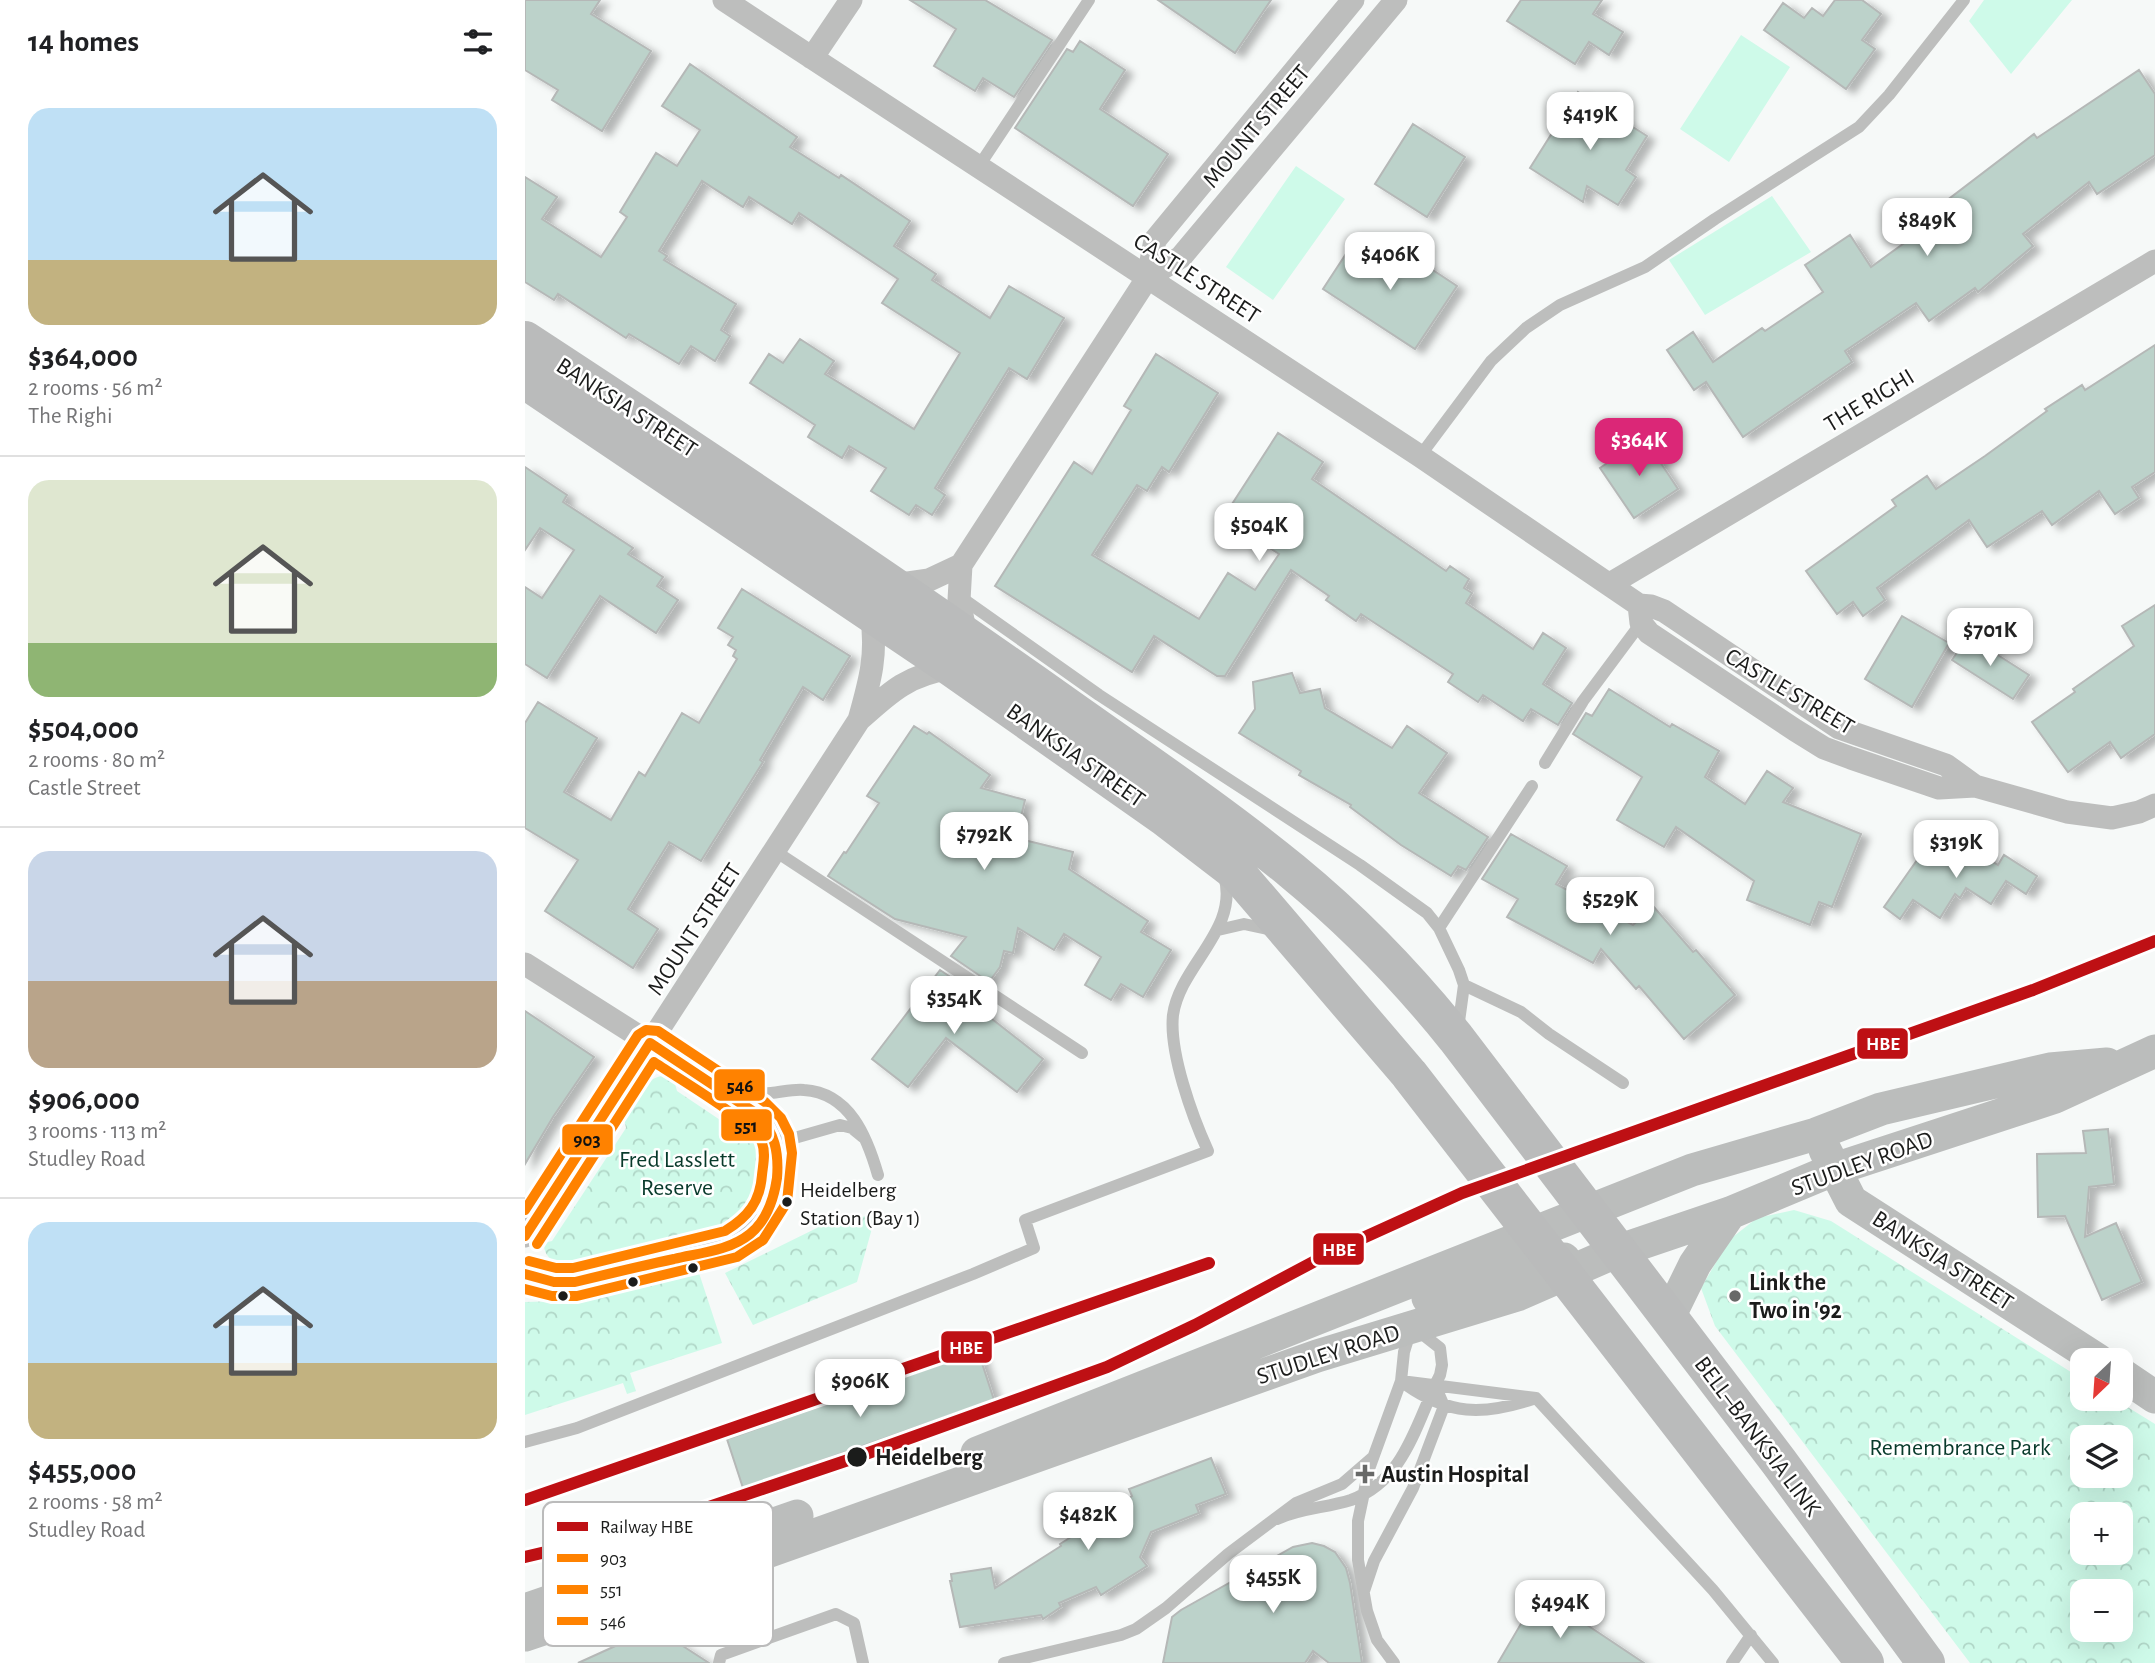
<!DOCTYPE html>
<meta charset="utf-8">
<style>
:root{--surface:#fff;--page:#f6f6f6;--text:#202124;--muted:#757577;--line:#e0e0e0;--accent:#db2777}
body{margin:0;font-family:"Alegreya Sans",sans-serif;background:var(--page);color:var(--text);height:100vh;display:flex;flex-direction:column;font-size:26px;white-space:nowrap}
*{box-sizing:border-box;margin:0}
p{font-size:23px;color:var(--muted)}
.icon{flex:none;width:38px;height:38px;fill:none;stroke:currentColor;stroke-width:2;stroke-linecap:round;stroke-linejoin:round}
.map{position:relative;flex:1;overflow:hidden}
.side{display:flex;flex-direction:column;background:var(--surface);width:525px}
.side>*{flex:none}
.needle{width:46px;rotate:205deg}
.fabs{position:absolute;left:1545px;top:1348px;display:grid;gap:14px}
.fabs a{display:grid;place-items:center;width:63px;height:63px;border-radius:14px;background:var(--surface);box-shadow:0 7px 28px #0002;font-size:35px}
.price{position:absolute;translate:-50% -60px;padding:0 16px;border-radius:14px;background:#fff;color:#222;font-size:23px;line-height:46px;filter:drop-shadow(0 2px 4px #0008)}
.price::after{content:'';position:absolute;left:50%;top:42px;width:21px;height:16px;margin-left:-10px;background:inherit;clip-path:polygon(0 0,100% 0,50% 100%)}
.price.on{background:var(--accent);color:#fff}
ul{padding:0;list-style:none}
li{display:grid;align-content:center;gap:14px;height:371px;padding:0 28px}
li+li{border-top:2px solid var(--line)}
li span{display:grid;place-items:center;height:217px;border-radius:21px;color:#555}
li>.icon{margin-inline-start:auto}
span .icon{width:126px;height:126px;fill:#fffc;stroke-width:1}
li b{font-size:30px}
h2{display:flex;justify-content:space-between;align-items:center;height:84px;padding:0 28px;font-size:30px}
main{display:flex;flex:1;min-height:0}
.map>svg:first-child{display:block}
.grass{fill:#cefae9}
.park{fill:url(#park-crowns);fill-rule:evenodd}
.building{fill:#bcd2ca;stroke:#b5b8b7;stroke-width:2;filter:url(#shadow)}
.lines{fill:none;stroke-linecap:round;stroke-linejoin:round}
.lane{stroke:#bdbebd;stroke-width:12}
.street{stroke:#bdbebd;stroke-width:23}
.secondary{stroke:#bbbdbc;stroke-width:33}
.highway{stroke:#babbbb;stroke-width:38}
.bus-1-casing{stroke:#fff;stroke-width:16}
.bus-2-casing{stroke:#fff;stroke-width:16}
.bus-3-casing{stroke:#fff;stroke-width:16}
.bus-1{stroke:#ff8200;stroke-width:10}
.bus-2{stroke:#ff8200;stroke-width:10}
.bus-3{stroke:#ff8200;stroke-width:10}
.rail-1-casing{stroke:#fff;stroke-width:18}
.rail-1{stroke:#be1014;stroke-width:12}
.bus-dot{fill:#1b1c1b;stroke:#fff;stroke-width:2.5}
.poi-dot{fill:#686968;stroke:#fff;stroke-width:2.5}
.labels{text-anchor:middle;stroke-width:5;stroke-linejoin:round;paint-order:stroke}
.bus-label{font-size:22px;fill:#1b1c1b;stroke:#fff;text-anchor:start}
.street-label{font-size:24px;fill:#1b1c1b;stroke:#fff}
.park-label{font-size:24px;fill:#083a2b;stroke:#fff}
.poi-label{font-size:24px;font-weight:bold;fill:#1b1c1b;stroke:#fff;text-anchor:start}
.stop-label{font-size:24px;font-weight:bold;fill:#1b1c1b;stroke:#fff;text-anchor:start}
.key{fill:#fff;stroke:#bbb;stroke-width:2}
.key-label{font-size:19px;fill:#1b1c1b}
.line-badge{stroke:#fff;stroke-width:2.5}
.badge-label{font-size:19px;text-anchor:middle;font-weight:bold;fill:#fff}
.pale-badge-label{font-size:19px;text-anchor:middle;font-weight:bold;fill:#111}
</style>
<main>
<section class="side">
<h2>14 homes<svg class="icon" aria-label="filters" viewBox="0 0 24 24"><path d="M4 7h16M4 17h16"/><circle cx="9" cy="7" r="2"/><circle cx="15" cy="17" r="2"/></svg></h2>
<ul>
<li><span style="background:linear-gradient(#bfe0f5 70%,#c2b280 0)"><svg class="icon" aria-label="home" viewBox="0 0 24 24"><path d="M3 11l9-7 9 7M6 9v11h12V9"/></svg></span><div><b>$364,000</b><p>2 rooms · 56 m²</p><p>The Righi</p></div></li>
<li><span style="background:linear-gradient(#dfe7d0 75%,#8fb573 0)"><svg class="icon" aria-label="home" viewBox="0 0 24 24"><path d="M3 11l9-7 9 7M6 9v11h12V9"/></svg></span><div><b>$504,000</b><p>2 rooms · 80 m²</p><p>Castle Street</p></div></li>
<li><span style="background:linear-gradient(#c9d6e8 60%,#b9a48a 0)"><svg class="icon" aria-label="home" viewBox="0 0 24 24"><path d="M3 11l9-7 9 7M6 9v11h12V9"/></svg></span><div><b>$906,000</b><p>3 rooms · 113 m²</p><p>Studley Road</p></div></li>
<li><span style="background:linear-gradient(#bfe0f5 65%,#c2b280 0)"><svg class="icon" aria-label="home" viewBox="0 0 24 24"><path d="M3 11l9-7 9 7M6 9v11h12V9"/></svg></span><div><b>$455,000</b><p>2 rooms · 58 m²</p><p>Studley Road</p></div></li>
</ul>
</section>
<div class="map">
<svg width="1630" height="1663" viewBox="0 0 1630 1663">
<defs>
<pattern id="park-crowns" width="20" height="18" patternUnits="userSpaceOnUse" patternTransform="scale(1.75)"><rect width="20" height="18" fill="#cefae9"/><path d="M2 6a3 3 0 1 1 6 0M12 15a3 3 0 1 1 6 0" fill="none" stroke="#b0d6c7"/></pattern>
<filter id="shadow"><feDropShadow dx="8" dy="4.5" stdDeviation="3.5" flood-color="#0004"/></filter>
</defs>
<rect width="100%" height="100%" fill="#f6f9f8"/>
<path class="grass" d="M1459 0H1547L1486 74 1444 21Z
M1216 35 1265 67 1204 162 1155 129Z
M771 166 820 199 748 300 701 267Z
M1247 196 1286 252 1180 315 1144 260Z"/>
<path class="park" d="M138 1076 149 1080 152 1091 216 1134 227 1133C235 1139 235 1151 236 1162 236 1183 228 1205 211 1218 189 1235 69 1271 43 1267 30 1265 18 1256 19 1243L27 1241 101 1128 99 1118C109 1103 119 1077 138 1076Z
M1269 1210 1306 1221 1557 1379 1558 1398H1588L1630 1424V1663H1445L1190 1326 1176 1288 1204 1240 1232 1218ZM1558 1437H1596V1475H1558ZM1558 1514H1596V1552H1558ZM1558 1591H1596V1629H1558Z
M351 1214 332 1282 228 1325 200 1273 298 1225Z
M173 1270 197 1343 105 1373 111 1391 102 1394 98 1383 0 1415V1302L36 1301Z"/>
<path class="building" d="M0 0H75L66 14 126 51 77 131 27 100 33 90 0 70Z
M385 0H460L527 40 489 97 458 78 450 91 409 66 431 29Z
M633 0H746L710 53Z
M996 0H1077L1068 14 1098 32 1084 55 1064 42 1050 64 982 21Z
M1310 0H1337L1356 14 1337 40 1350 49 1321 89 1239 30 1258 3 1279 18 1287 8 1298 16Z
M555 41 600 70 575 109 643 154 608 206 490 128 542 49 548 52Z
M165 64 272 137 265 147 314 178 316 175 385 221 369 246 411 274 407 280 465 318 484 286 539 318 502 379 484 368 410 488 420 495 407 515 391 505 384 515 346 491 361 468 324 446 317 458 283 437 290 425 225 383 244 354 258 363 275 339 309 361 300 374 389 429 435 353 357 303 373 279 274 213 267 224 224 197 218 207 177 181 134 251 142 256 139 260 211 304 196 330 205 336 190 361 166 346 154 364 104 334 101 338 33 294 29 300 0 282V177L32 197 17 219 76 257 102 217 95 212 131 153 152 166 175 130 137 106Z
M1614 70 1630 94V155L1572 194 1564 182 1498 234 1508 246 1453 292 1450 288 1404 321 1391 303 1320 351 1327 362 1218 437 1181 382 1169 390 1142 350 1168 332 1188 362 1237 328 1240 331 1298 292 1280 265 1325 235 1346 267 1414 218 1408 211 1509 134 1512 138Z
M1053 92 1122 136 1101 170 1111 177 1093 205 1062 186 1058 202 1005 168Z
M888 124 940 157 902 217 850 184Z
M832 237 886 273 894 261 932 286 890 349 798 289Z
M1630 345V472L1607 487 1614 498 1590 514 1574 491 1527 525 1517 511 1462 547 1444 520 1352 588 1360 600 1338 616 1328 602 1312 614 1281 571 1371 506 1367 500 1402 476 1411 489 1460 456 1522 411 1520 409 1557 385 1560 390Z
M631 354 693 393 644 472 637 467 622 491 612 485 567 555 674 619 703 573 730 590 754 554 698 518 753 433 798 462 787 479 921 571 925 566 944 579 939 588 947 593 941 603 1008 649 1018 633 1041 648 1018 684 1047 703 1033 725 1006 709 998 721 958 695 953 702 923 682 928 674 836 614 831 621 801 600 804 596 766 570 700 676H692L629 636 607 672 470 586 549 462 567 474 606 410 599 406Z
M1119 438 1153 489 1109 518 1075 468Z
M0 467 42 495 38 502 108 548 103 554 138 577 132 586 153 600 131 633 75 596 22 678 0 664V587L17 598 49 550 15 528 0 550Z
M217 589 325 656 298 700 278 687 235 760 238 762 176 861 144 842 103 909 133 929 108 968 20 911 53 860 0 828V723L13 702 72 738 39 792 86 820 114 772 120 776 157 713 174 723 212 659 208 656 211 650 203 645 208 637 193 628Z
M1630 605V734L1596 758 1585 742 1543 772 1507 722 1550 692 1548 689 1609 646 1597 626Z
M1377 616 1424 643 1387 707 1340 679Z
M1443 636 1504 675 1488 699 1427 660Z
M767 673 775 693 795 689 800 708 867 748 882 726 922 753 894 793 963 837 941 870 933 866 926 876 876 845 825 807 826 805 774 775 776 771 714 733 730 709 728 682Z
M1084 689 1145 727 1147 724 1194 751 1180 777 1220 804 1242 771 1268 788 1258 802 1336 834 1307 907 1294 902 1285 925 1222 900 1229 881 1151 827 1139 847 1092 820 1117 777 1048 734 1061 713 1067 716Z
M389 726 402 734 404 732 465 775 456 788 500 800 491 838 548 852 544 869 623 921 616 932 646 950 618 997 596 984 586 1000 560 985 576 957 539 934 529 950 493 928 488 953 479 951 475 967 464 982 426 956 441 937 370 919 303 876 319 852 321 853 354 803 342 796Z
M986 834 1042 866 1031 884 1108 925 1128 906 1168 952 1171 950 1210 995 1159 1039 1114 986 1111 989 1076 949 1068 963 982 917 993 899 957 879Z
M1437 842 1473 865 1479 855 1512 876 1501 894 1481 881 1466 904 1441 888 1435 898 1430 894 1415 918 1388 900 1375 919 1359 907 1402 846 1424 862Z
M415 970 454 996 448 1004 518 1059 492 1092 421 1038 383 1087 347 1059Z
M0 1011 69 1057 28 1117 0 1164Z
M1583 1129 1589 1184 1564 1187 1560 1237 1591 1223 1617 1282 1577 1300 1540 1216 1513 1217 1512 1154 1561 1153 1558 1131Z
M453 1351 469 1400 218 1488 202 1439Z
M686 1458 701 1494 671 1505 674 1513 626 1532 615 1557 622 1566 576 1595 571 1587 534 1603 536 1607 518 1619 516 1615 435 1627 425 1581H427L426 1574 466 1568 470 1588 536 1546 535 1544 554 1532 555 1535 607 1496 604 1489Z
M787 1543 799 1546 810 1552 821 1568 825 1583 837 1663H804L788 1651 780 1663H638L647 1617 656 1610 768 1547Z
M1014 1593 1119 1663H973Z
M130 1628 184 1663H53Z"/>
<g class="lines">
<path class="lane" d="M454 166 564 0
M895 456 966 361 1001 328 1035 305 1120 267 1190 219 1334 127 1364 95 1439 0
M434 596 574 695 835 865 902 913 914 928 934 970 939 985 933 1029
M1020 763 1058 701 1116 623
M250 851 557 1053
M914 928 1007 786
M693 930 719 924 747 930
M939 985 996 1012 1024 1034 1098 1083
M208 1095C220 1094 233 1094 246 1093 257 1092 268 1089 279 1090 325 1093 342 1137 353 1175
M252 1143 315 1125 327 1128 338 1137
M876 1381 1011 1398 1188 1590 1248 1663
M880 1384C924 1415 957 1416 1008 1399
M0 1442 52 1428 448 1274 509 1248 500 1220 683 1151C667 1116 644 1052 648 1015 655 965 715 929 699 876
M752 1519C776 1508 801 1508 826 1500 881 1480 891 1422 915 1375L917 1365 915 1348 887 1326 879 1352 876 1381 844 1469 833 1521V1560L842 1611 852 1640 869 1663
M186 1575 192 1605
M839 1591 849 1561 888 1488 919 1406 910 1385
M194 1663 196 1655 311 1614 329 1623 338 1663
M479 1663 596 1635 611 1629 641 1608 703 1554 771 1503 817 1484 847 1458
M1207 1663 1226 1635"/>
<path class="street" d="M199 0 895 456 1114 605 1126 606 1139 611 1314 728 1421 765 1450 786
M287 58 326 0
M623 277 656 257 871 0
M1085 584 1630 261
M369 585 404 580 436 565
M1114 605 1116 623 1124 633 1270 730 1299 748 1326 758 1414 788 1450 786 1542 812 1587 818 1614 812 1630 805
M441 635 434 600 436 565 623 277 630 240 828 0
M334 720C345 681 353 653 346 613
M0 964 153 1061 232 1114 245 1127 252 1143V1185L249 1198 238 1217 216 1240 191 1250 50 1282H29L0 1274
M0 1236 334 720C366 691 383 675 427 668"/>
<path class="secondary" d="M1300 1150 1326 1201 1573 1360
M903 1298 1001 1266 1039 1259
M1144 1317 1170 1264 1205 1213
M1596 1374 1630 1397
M452 1453 1167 1170 1291 1134 1356 1109 1525 1069 1582 1064
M0 1610 272 1516
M0 1635 186 1572 792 1356 992 1295 1093 1251 1205 1213 1310 1169 1530 1097 1630 1051"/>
<path class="highway" d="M0 340C182 459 362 579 540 705 616 759 695 812 767 871 828 921 882 977 931 1038L1254 1462 1401 1663
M0 380 427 668 639 817 712 873 884 1074 1340 1663"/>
<defs>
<path id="bus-1" d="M0 1236 125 1043
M0 1274 29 1282H50C83 1274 116 1266 149 1259 174 1253 204 1251 225 1234 241 1221 249 1198 252 1178 254 1153 250 1132 232 1114L125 1043"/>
<path id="bus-2" d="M4 1261 31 1268H48L200 1231C223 1217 235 1202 237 1175 238 1165 241 1153 237 1143 232 1124 149 1076 129 1062L12 1244"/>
<path id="bus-3" d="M0 1210 113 1035 121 1030 133 1031 240 1102 256 1118 264 1134 267 1153 262 1202 238 1240 212 1257 52 1296H27L0 1289"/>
</defs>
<use href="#bus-1" class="bus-1-casing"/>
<use href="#bus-2" class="bus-2-casing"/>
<use href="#bus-3" class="bus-3-casing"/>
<use href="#bus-1" class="bus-1"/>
<use href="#bus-2" class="bus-2"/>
<use href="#bus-3" class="bus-3"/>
<defs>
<path id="rail-1" d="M0 1500 684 1263
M0 1557 119 1529 335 1456 582 1367 670 1325 807 1252 937 1193 1508 990 1630 941"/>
</defs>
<use href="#rail-1" class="rail-1-casing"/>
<use href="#rail-1" class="rail-1"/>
</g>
<g class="bus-dot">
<circle cx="262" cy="1202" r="6"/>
<circle cx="168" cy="1268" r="6"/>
<circle cx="108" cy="1282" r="6"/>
<circle cx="38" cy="1296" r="6"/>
<circle cx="332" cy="1457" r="11"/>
</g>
<g class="poi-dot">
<circle cx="1210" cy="1296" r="7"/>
<path d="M836.5 1463.5h7v7h7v7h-7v7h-7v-7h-7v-7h7z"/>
</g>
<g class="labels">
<g class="bus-label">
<text x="275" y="1197">Heidelberg<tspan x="275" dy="28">Station (Bay 1)</tspan></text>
</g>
<g class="street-label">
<text transform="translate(731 126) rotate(-50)" y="8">MOUNT STREET</text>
<text transform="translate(672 278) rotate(33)" y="8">CASTLE STREET</text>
<text transform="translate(1344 400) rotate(-31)" y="8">THE RIGHI</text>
<text transform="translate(102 407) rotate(33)" y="8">BANKSIA STREET</text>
<text transform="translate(1265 691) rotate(31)" y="8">CASTLE STREET</text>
<text transform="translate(551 755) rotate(35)" y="8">BANKSIA STREET</text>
<text transform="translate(169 929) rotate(-57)" y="8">MOUNT STREET</text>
<text transform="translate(1337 1163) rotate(-20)" y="8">STUDLEY ROAD</text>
<text transform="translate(1418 1260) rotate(33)" y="8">BANKSIA STREET</text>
<text transform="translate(803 1354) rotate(-18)" y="8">STUDLEY ROAD</text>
<text transform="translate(1233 1436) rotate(53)" y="8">BELL–BANKSIA LINK</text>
</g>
<g class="park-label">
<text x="152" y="1167">Fred Lasslett<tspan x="152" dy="28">Reserve</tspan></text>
<text x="1435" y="1455">Remembrance Park</text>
</g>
<g class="poi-label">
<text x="1224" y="1290">Link the<tspan x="1224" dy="28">Two in '92</tspan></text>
<text x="856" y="1482">Austin Hospital</text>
</g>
<g class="stop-label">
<text x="350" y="1465">Heidelberg</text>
</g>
</g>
<rect x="18" y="1502" width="230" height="144" rx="10" class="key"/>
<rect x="32" y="1522" width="31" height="9" fill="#be1014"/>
<rect x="32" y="1554" width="31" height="8" fill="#ff8200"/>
<rect x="32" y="1585" width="31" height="9" fill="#ff8200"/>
<rect x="32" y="1617" width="31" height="8" fill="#ff8200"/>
<g class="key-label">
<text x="75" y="1533">Railway HBE</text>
<text x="75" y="1565">903</text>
<text x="75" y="1596">551</text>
<text x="75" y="1628">546</text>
</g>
<g class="line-badge">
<rect x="1331" y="1027" width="53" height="33" rx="7" fill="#be1014"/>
<rect x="188" y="1068" width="53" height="34" rx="7" fill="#ff8200"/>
<rect x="195" y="1108" width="53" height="34" rx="7" fill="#ff8200"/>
<rect x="36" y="1123" width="53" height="33" rx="7" fill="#ff8200"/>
<rect x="787" y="1232" width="53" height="34" rx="7" fill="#be1014"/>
<rect x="415" y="1330" width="53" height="34" rx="7" fill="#be1014"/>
</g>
<g class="badge-label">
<text x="1358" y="1050">HBE</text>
<text x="814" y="1256">HBE</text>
<text x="441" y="1354">HBE</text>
</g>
<g class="pale-badge-label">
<text x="215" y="1092">546</text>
<text x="221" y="1132">551</text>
<text x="62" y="1146">903</text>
</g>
</svg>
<div class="fabs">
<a><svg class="needle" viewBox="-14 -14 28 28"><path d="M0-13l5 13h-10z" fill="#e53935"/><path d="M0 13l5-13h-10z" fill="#757577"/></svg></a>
<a><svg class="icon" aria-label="layers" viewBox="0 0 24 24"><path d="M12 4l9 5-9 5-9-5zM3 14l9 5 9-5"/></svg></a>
<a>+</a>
<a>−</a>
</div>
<b class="price" style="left:1065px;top:152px">$419K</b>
<b class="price" style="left:1402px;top:258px">$849K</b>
<b class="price" style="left:865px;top:292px">$406K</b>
<b class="price on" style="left:1114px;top:478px">$364K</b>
<b class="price" style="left:734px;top:563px">$504K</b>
<b class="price" style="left:1465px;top:668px">$701K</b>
<b class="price" style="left:459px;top:872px">$792K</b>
<b class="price" style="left:1431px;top:880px">$319K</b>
<b class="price" style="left:1085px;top:937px">$529K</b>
<b class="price" style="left:429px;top:1036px">$354K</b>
<b class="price" style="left:335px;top:1419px">$906K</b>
<b class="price" style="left:563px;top:1552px">$482K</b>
<b class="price" style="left:748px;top:1615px">$455K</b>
<b class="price" style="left:1035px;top:1640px">$494K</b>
</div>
</main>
